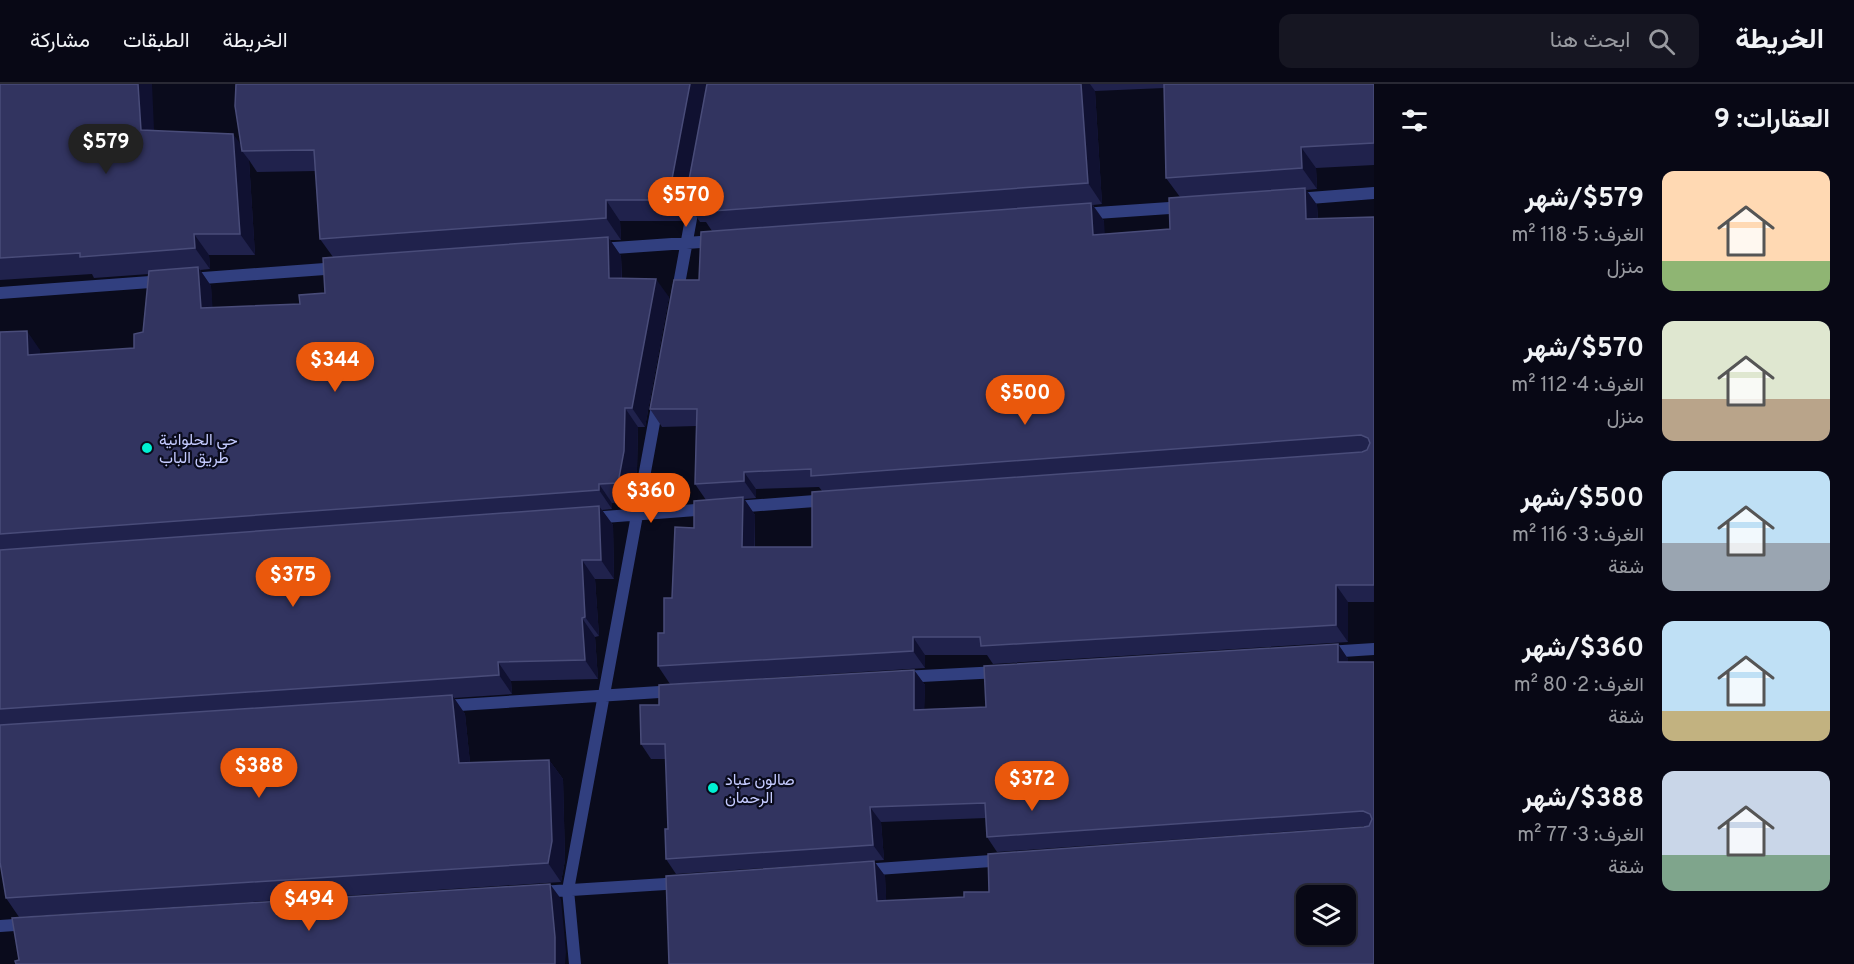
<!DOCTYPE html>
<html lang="ar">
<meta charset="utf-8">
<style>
:root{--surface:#080815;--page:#161622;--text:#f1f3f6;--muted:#989aa0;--line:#292934;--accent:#ea580c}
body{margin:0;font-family:Overpass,Vazirmatn,sans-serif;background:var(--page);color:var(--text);direction:rtl;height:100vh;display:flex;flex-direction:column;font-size:22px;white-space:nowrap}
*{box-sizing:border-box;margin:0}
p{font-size:20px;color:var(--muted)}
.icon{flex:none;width:33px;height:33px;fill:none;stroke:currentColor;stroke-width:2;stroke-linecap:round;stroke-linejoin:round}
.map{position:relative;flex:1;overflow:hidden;direction:ltr}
.panel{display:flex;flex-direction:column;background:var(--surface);width:480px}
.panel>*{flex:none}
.fabs{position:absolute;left:1296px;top:801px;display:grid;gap:12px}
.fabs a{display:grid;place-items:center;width:60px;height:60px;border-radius:12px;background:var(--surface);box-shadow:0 2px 4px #0004,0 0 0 2px var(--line);font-size:30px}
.price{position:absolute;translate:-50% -51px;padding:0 14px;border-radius:21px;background:var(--accent);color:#fff;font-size:20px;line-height:39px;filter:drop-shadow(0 2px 3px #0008)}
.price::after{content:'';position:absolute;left:50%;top:36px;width:18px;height:14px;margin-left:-9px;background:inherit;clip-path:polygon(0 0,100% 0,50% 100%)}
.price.selected{background:#222;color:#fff}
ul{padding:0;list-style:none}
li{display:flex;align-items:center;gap:18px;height:150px;padding:0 24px}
li span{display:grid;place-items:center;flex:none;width:168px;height:120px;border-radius:12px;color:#555}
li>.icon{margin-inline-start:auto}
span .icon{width:72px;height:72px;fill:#fffc;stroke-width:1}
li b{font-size:26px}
h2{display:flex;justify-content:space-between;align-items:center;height:72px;padding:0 24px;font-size:26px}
header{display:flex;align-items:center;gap:36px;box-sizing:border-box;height:84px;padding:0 30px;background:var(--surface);border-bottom:2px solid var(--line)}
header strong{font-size:28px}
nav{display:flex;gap:33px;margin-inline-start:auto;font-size:21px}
.search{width:420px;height:54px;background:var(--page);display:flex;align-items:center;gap:15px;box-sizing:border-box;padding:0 21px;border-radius:12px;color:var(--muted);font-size:22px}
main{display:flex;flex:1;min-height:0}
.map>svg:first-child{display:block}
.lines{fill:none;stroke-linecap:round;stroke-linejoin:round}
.street{stroke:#313f7f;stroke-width:12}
.wall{fill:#20224c;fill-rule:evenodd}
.shaded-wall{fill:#101131}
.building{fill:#323460;stroke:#494c79;stroke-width:1.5;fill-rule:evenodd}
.poi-dot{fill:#00f0d3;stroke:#0a0b1c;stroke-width:2}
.labels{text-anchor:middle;stroke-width:4.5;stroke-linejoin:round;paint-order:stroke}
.poi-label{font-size:16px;fill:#c5cbff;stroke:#0a0b1c;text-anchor:start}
</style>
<header>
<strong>الخريطة</strong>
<div class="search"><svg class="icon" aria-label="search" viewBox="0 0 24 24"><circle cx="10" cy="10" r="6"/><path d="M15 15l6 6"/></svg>ابحث هنا</div>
<nav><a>الخريطة</a><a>الطبقات</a><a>مشاركة</a></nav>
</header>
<main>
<section class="panel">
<h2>العقارات: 9<svg class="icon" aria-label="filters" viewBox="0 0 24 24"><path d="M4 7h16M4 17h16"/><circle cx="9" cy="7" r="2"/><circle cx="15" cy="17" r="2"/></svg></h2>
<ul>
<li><span style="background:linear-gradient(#ffd9b3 75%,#8fb573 0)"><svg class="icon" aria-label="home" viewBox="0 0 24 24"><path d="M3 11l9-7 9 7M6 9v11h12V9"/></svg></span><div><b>$579/شهر</b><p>الغرف: 5 · 118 m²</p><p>منزل</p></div></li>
<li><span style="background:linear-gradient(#dfe7d0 65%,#b9a48a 0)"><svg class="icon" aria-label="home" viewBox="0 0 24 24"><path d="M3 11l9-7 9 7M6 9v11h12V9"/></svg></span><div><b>$570/شهر</b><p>الغرف: 4 · 112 m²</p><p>منزل</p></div></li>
<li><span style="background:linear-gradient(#bfe0f5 60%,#9aa5b1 0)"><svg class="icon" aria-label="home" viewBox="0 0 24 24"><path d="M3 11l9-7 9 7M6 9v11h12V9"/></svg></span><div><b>$500/شهر</b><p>الغرف: 3 · 116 m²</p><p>شقة</p></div></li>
<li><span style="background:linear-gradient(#bfe0f5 75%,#c2b280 0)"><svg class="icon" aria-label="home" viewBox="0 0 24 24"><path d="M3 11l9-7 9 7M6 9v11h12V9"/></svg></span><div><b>$360/شهر</b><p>الغرف: 2 · 80 m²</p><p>شقة</p></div></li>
<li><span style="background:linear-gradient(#c9d6e8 70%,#7fa58c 0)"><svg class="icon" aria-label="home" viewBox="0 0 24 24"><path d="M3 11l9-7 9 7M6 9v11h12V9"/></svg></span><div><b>$388/شهر</b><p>الغرف: 3 · 77 m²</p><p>شقة</p></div></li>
</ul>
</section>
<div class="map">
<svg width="1374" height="880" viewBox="0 0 1374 880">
<rect width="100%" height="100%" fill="#0a0b1c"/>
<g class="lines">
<path class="street" d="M1297 115 1374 109
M1082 130 1184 123
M600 165 715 157
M190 195 338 184
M0 209 164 197
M677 211 695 113
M735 423 828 416
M591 434 709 425
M1327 568 1374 565
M902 593 999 588
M444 622 675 607
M863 786 1005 776
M540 808 681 799
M0 842 29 840
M575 880 568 806 658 317"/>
</g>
<path class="wall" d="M0 0 154 47 241 61 236 0H1374V81L1316 84 1317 105 1306 106 1317 121 1318 135 1374 133V518H1348V558L993 580 987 571H925V584L670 600 658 582 672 514 694 444 706 416 695 400 696 342 662 343 650 325 699 196 712 147 706 138H700L687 119 683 137H620L621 156H610L621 172 622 194 669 213 645 343H638L637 386 631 418 612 419V425L602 426 613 441 614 495H595L599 552 595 553 598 595 511 597 512 610 454 614 465 630 470 679 549 676 563 695 565 776 561 798 19 833 6 814 0 778V248L40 266V271L134 264 143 248 149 190 94 194 92 190 0 196ZM1164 4 1166 94 1180 113 1170 145 1104 150V137L1093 121 1102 120 1095 7ZM249 76 257 88 316 87 320 155 333 173 325 209 300 220 212 224 211 202 200 186 210 185 209 171H255ZM819 403 822 407 812 463H755V431L744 415 756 414V405Z
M1338 560 1348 575V578H1374V880H669L874 777 885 792 886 817 964 813 1367 742 997 768 987 753 986 734 881 738 884 776 676 790 666 775 668 745 666 675H651L641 660 659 621 914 586 925 601 924 625 986 623Z"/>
<path class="shaded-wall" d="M138 0H152L155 68 141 46Z
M690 0H709L685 117 687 119 683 137 668 116Z
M1081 0H1090L1095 7 1102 120 1088 99Z
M233 50 246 67H242L249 76 255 171 240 150Z
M1301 63 1316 84 1317 105 1302 84Z
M1305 104 1317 121 1319 153 1306 135Z
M606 116 620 137 621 156 606 134Z
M1091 119 1104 137 1106 168 1093 151Z
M194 150 209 171 210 185 195 164Z
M608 153 621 172 622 213 609 194Z
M198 183 211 202 214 243 201 224Z
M656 195 669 213 645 343 632 324Z
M27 247 40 266 41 290 28 271Z
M625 324 638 343 637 386 631 418 618 399Z
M744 388 756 405V414L744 397Z
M599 400 612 419V425L599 406Z
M743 413 755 431 754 481 742 463Z
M599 422 613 441 614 495 601 476Z
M582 476 595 495 599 552 585 533Z
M1336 501 1348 518V558L1336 541Z
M582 534 595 553 598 595 585 576Z
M913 553 925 571V584L913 567Z
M1338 560 1348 575V593L1338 578Z
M498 578 511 597 512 610 499 591Z
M914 586 925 601 924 641 914 626Z
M452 611 465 630 472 698 459 679Z
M549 676 563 695 565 776 561 798 548 779Z
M870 723 881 738 884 776 873 761Z
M874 777 885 792 887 832 877 817Z
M550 800 561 815 566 868 565 880H555Z"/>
<path class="building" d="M0 0H138L141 46 233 50 240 150H194L195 164 80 173V169L0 174Z
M236 0H690L668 116H606V134L320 155 314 66 242 67 235 22Z
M707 0H1081L1088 99 699 128V117H685Z
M1164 0H1374V59L1301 63 1302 84 1166 94Z
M1305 104 1306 135 1374 133V501H1336V541L981 562 980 553H913V567L658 582V549H664V514H672L675 443 694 444V417L743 413 742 463H812V408L1362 368 1367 366 1370 359 1368 354 1361 351 811 392V385L744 388V397L695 400 697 325H650L674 196H699L701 148 1091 119 1093 151 1170 145 1169 114Z
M608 153 609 194 656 195 632 324H625L624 367 618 399 599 400V406L0 450V248L27 247 28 271 134 264V250L143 248 149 187 198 183 201 224 300 220 299 211 325 209 323 174Z
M599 422 601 476H582L585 533 582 534 585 576 498 578 499 591 0 625V466Z
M1338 560V578H1374V880H669L666 792 874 777 877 817 964 813V808H989L988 770 1364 743 1369 742 1372 735 1370 730 1363 727 987 753 985 719 870 723 873 761 666 775 665 745H668L665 660H641L640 621H659V601L914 586V626L986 623 984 582ZM1306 812H1346V850H1306Z
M452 611 459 679 549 676 552 757 548 779 6 814 0 778V641Z
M550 800 555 853V880H16L15 877 19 876 12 834Z"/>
<g class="poi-dot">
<circle cx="147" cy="364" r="6"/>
<circle cx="713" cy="704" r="6"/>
</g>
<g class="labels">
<g class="poi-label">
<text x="159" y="361">حي الحلوانية<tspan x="159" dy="18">طريق الباب</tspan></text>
<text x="725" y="701">صالون عباد<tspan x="725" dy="18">الرحمان</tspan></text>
</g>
</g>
</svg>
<div class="fabs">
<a><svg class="icon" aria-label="layers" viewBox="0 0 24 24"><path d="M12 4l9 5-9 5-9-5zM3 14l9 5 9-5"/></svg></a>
</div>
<b class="price selected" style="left:106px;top:91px">$579</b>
<b class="price" style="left:686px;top:144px">$570</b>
<b class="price" style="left:335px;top:309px">$344</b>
<b class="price" style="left:1025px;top:342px">$500</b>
<b class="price" style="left:651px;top:440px">$360</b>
<b class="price" style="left:293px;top:524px">$375</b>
<b class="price" style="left:259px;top:715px">$388</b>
<b class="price" style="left:1032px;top:728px">$372</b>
<b class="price" style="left:309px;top:848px">$494</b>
</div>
</main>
